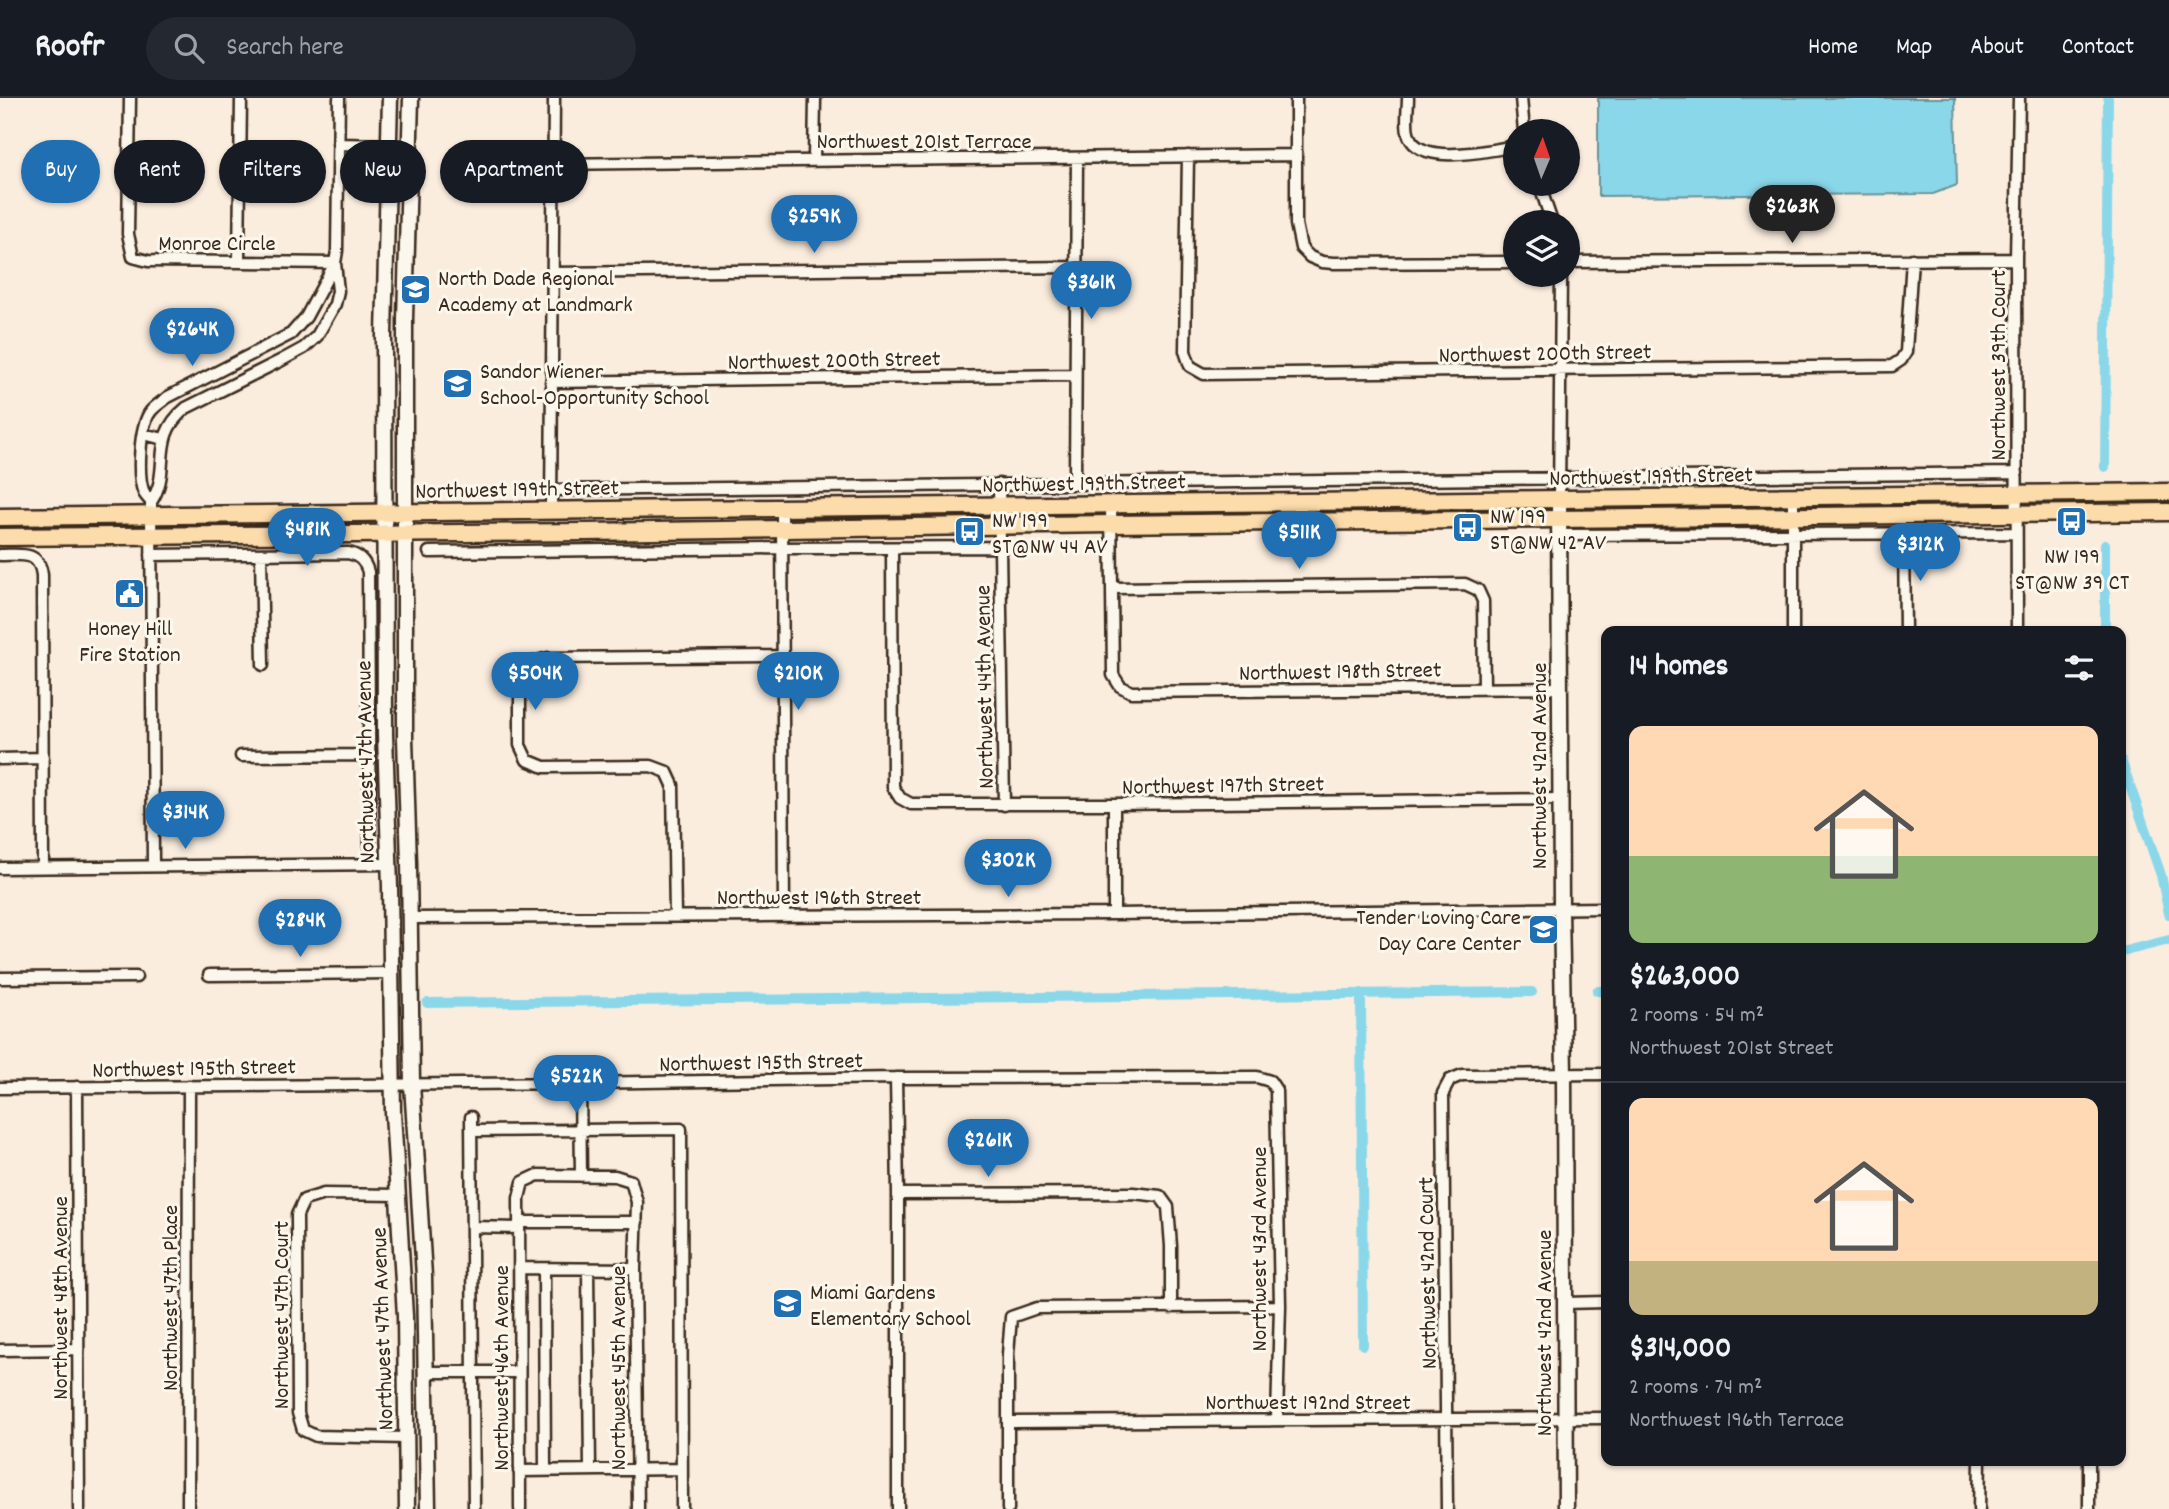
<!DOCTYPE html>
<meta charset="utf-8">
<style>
:root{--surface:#171b24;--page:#242831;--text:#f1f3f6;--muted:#9ea1a6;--line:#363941;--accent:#1f6fb2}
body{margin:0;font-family:Dekko,sans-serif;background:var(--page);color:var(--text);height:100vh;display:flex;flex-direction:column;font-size:26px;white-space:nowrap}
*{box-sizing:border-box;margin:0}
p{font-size:23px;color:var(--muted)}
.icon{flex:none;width:38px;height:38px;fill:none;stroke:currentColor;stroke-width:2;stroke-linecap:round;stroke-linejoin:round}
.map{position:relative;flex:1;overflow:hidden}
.panel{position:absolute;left:1601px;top:528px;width:525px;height:840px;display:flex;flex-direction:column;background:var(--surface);border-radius:14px;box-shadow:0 2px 5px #0004}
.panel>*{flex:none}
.hud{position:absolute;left:21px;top:42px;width:665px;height:63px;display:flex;gap:14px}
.needle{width:46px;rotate:2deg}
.fabs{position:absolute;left:1503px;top:21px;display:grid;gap:14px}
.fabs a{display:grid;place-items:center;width:77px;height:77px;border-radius:50%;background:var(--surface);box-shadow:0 2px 5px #0004;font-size:35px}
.price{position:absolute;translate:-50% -60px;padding:0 16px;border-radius:24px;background:var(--accent);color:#fff;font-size:23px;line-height:46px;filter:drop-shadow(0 2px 4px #0008)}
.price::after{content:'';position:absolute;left:50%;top:42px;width:21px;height:16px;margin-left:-10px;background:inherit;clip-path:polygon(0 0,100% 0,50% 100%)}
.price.current{background:#222;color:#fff}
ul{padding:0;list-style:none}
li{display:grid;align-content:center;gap:14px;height:371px;padding:0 28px}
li+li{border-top:2px solid var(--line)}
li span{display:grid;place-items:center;height:217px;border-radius:14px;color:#555}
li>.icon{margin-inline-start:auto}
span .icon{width:126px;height:126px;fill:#fffc;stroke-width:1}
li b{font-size:30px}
h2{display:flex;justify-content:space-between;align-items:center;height:84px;padding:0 28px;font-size:30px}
.tag{padding:0 24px;border-radius:32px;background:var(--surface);box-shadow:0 2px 5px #0004;font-size:24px;line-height:63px}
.tag.current{background:var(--accent);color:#fff}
header{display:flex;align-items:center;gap:42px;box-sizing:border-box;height:98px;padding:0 35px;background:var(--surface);border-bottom:2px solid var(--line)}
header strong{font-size:33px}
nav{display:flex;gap:38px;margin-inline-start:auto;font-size:24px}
.search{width:490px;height:63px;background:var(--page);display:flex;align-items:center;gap:18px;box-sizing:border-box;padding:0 24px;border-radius:38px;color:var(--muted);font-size:26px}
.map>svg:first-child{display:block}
.water{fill:#8ad7ea;stroke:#6a9298;stroke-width:2}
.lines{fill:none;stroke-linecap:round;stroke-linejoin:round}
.canal{stroke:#8ad7ea;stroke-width:10}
.street-casing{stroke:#3b2a1e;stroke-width:15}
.secondary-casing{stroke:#3b2a1e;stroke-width:19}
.primary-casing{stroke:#3b2a1e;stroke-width:21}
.street{stroke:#fbf7ec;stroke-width:10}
.secondary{stroke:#fbf7ec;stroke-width:14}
.primary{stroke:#fcdcab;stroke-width:16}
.labels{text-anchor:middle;stroke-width:6;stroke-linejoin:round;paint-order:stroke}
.street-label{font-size:23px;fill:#3b2a1e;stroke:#fbf7ec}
.poi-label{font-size:23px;fill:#3b2a1e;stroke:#fbf7ec;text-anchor:start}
</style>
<header>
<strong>Roofr</strong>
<div class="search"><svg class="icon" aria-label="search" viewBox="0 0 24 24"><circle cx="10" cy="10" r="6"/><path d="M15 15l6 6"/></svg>Search here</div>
<nav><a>Home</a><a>Map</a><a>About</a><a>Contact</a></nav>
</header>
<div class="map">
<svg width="2169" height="1411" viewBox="0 0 2169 1411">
<rect width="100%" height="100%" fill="#faedde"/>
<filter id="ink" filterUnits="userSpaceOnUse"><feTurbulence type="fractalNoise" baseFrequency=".0143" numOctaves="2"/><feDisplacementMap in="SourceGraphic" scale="14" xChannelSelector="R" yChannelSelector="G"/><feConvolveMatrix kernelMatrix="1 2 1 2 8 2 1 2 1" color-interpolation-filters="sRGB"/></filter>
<g filter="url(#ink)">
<path class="water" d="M1598 0H1955L1957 87 1933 96 1598 98Z"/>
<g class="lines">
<path class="canal" d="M2105 369 2108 0
M2105 534V446
M2121 662 2161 777 2169 816
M2121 854 2169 842
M1597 893H1606
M1361 895 1363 1247
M427 905 1532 894"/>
<defs>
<path id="street" d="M130 0 128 136 133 159 148 163 335 165
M1296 0V126L1301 150 1310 159 1322 164 1334 165 1516 164
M1408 0C1408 11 1405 28 1409 38 1421 69 1490 52 1516 48
M1521 0 1524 33
M338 46 389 47
M1188 58 1185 253 1190 268 1204 276 1892 268 1901 262 1906 254 1912 161
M814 62 815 0
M553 66 1295 57
M1539 86 1552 124
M239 163 241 0
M1568 164 2016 161
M552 175 1076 169
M551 284 1075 277
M143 336 164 341
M1075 385 1077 60
M999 386 1004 707
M551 392 2017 375
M1793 398V534
M1559 401 1561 177
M151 404C173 371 148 341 186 310L282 262 304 250 317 238 335 206 338 193 335 165
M1111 406 1113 577 1120 588 1131 594 1561 590
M782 410 784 818
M551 413 554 0
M1904 436 1905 534
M1558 437 2016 435
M892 450 893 689 900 700 911 706H1114L1561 701
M429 454 782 450 1000 449
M261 456 263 567
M0 457C20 457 39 452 42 477L43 769
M151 457 348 455C359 457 365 463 368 474L370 766
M1112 490 1465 486 1478 492 1483 503 1484 590
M2017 534 2016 161 2019 0
M241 658 369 657
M0 661 43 660
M1114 706V816
M153 768 151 404C149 401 146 399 144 395 137 379 139 328 151 313 155 308 163 303 168 299L291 236 306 219 335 165 337 153 339 0
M0 770 389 766
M675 818 673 687 667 674 651 668 544 669 527 662 520 647V578L529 565 548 560 782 558
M410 820 1114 816 1606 810
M209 877 391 875
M0 880 136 879
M896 980 898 1096V1411
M580 985 581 1078
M77 989 79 1411
M0 990 580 985 896 980 1257 979 1270 983 1276 992 1280 1208 1277 1321
M471 1019 474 1411
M471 1033 681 1031 682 1411
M898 1096 1133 1095 1160 1098 1168 1109 1171 1148V1210
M398 1097 324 1096 304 1102 297 1117 298 1315 303 1332 316 1338 407 1340
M519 1124H637
M472 1129 519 1130
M519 1170 635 1171
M544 1171 545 1373
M588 1171 590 1372
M1565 1205 1606 1204
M0 1252 78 1251
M427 1274H519
M1009 1324 1606 1320
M2089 1363V1411
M519 1373 682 1371
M188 1411 189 988
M520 1411 519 1100 523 1084 538 1077 615 1078 631 1083 637 1104 635 1171 638 1411
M1008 1411V1256L1011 1219 1037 1210 1280 1208
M1447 1411 1443 995 1450 982 1462 977 1606 976
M1979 1411 1980 1363"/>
<path id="secondary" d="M390 0 384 237 385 636 390 789 393 1015 405 1218 407 1411
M411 0 405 221V640L409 765 412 986 424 1178 428 1411
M1559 401 1561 811 1564 976 1566 1411"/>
<path id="primary" d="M0 419 2169 394
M0 439 586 434 1112 426 2169 414"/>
</defs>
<use href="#street" class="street-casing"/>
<use href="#secondary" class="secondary-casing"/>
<use href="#primary" class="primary-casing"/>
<use href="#street" class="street"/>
<use href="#secondary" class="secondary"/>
<use href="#primary" class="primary"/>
</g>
</g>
<defs>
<symbol id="school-square" viewBox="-11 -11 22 22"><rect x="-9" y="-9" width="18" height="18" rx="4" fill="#1f6fb2" stroke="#fbf7ec"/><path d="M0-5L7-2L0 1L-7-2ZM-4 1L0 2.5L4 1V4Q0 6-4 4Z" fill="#fff"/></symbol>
<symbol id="bus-square" viewBox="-11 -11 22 22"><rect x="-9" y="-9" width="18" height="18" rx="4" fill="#1f6fb2" stroke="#fbf7ec"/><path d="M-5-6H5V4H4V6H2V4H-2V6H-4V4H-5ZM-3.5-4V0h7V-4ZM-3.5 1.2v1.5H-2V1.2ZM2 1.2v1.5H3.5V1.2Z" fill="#fff"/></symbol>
<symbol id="civic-square" viewBox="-11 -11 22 22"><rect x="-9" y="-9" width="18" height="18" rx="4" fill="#1f6fb2" stroke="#fbf7ec"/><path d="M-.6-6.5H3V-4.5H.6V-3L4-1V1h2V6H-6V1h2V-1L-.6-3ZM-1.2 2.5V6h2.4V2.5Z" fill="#fff"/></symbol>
</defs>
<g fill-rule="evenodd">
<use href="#school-square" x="398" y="174" width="35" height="35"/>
<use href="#school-square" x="440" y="268" width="35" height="35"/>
<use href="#bus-square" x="2054" y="406" width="35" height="35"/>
<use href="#bus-square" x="1450" y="412" width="35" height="35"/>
<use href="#bus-square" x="952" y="416" width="35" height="35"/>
<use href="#civic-square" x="112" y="478" width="35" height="35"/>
<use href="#school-square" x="1526" y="814" width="35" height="35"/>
<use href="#school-square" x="770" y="1188" width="35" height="35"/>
</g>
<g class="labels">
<g class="street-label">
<text x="924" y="50">Northwest 201st Terrace</text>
<text x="217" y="152">Monroe Circle</text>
<text transform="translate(1545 254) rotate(-1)" y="8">Northwest 200th Street</text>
<text transform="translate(834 261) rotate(-1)" y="8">Northwest 200th Street</text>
<text transform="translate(1997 267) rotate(-90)" y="8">Northwest 39th Court</text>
<text transform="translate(1651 377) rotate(-1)" y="8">Northwest 199th Street</text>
<text transform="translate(1084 384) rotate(-1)" y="8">Northwest 199th Street</text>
<text transform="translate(517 390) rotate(-1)" y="8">Northwest 199th Street</text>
<text transform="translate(1340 572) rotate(-1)" y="8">Northwest 198th Street</text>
<text transform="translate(983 589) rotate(-91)" y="8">Northwest 44th Avenue</text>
<text transform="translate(364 664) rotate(-91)" y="8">Northwest 47th Avenue</text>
<text transform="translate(1538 668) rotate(-90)" y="8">Northwest 42nd Avenue</text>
<text transform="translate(1223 686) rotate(-1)" y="8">Northwest 197th Street</text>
<text x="819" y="806">Northwest 196th Street</text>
<text transform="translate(761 963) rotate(-1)" y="8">Northwest 195th Street</text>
<text transform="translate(194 969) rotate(-1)" y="8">Northwest 195th Street</text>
<text transform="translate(1258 1151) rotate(-90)" y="8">Northwest 43rd Avenue</text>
<text transform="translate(1426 1175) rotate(-91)" y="8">Northwest 42nd Court</text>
<text transform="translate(59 1200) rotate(-90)" y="8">Northwest 48th Avenue</text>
<text transform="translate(169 1200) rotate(-90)" y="8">Northwest 47th Place</text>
<text transform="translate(280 1217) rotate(-90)" y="8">Northwest 47th Court</text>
<text transform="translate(381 1231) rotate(-92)" y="8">Northwest 47th Avenue</text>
<text transform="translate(1543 1235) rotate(-90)" y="8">Northwest 42nd Avenue</text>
<text transform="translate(500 1270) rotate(-90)" y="8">Northwest 46th Avenue</text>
<text transform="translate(617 1270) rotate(-90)" y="8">Northwest 45th Avenue</text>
<text x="1308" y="1311">Northwest 192nd Street</text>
</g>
<g class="poi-label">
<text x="438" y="187">North Dade Regional<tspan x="438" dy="26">Academy at Landmark</tspan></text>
<text x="480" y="280">Sandor Wiener<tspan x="480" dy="26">School-Opportunity School</tspan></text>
<text x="1490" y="425">NW 199<tspan x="1490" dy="26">ST@NW 42 AV</tspan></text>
<text x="992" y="429">NW 199<tspan x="992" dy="26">ST@NW 44 AV</tspan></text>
<text x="2072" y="465" text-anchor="middle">NW 199<tspan x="2072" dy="26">ST@NW 39 CT</tspan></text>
<text x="130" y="537" text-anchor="middle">Honey Hill<tspan x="130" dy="26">Fire Station</tspan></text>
<text x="1521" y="826" text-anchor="end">Tender Loving Care<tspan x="1521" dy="26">Day Care Center</tspan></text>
<text x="810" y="1201">Miami Gardens<tspan x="810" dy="26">Elementary School</tspan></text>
</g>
</g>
</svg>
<div class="fabs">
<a><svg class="needle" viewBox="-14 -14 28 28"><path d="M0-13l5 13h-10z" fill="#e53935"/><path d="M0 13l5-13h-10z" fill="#9ea1a6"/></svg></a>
<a><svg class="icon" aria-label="layers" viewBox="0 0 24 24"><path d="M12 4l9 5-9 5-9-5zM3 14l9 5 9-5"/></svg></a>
</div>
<b class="price current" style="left:1792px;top:147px">$263K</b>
<b class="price" style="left:814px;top:157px">$259K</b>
<b class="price" style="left:1091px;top:223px">$361K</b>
<b class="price" style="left:192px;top:270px">$264K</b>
<b class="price" style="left:307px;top:470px">$481K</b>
<b class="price" style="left:1299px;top:473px">$511K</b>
<b class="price" style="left:1920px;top:485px">$312K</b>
<b class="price" style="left:535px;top:614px">$504K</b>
<b class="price" style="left:798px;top:614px">$210K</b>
<b class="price" style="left:185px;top:753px">$314K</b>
<b class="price" style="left:1008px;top:801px">$302K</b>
<b class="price" style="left:300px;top:861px">$284K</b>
<b class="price" style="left:576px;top:1017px">$522K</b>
<b class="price" style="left:988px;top:1081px">$261K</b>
<div class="hud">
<a class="tag current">Buy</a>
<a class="tag">Rent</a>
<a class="tag">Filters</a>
<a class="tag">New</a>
<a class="tag">Apartment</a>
</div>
<section class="panel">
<h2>14 homes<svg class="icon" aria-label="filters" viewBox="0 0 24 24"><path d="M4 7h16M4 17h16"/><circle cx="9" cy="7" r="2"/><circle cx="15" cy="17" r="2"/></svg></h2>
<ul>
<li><span style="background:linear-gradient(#ffd9b3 60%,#8fb573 0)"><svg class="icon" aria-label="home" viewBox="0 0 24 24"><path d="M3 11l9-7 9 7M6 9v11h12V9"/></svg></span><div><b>$263,000</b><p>2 rooms · 54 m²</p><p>Northwest 201st Street</p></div></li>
<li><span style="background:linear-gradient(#ffd9b3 75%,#c2b280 0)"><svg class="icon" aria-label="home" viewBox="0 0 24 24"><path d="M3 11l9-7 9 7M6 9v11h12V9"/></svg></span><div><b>$314,000</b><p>2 rooms · 74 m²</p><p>Northwest 196th Terrace</p></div></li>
</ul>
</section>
</div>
